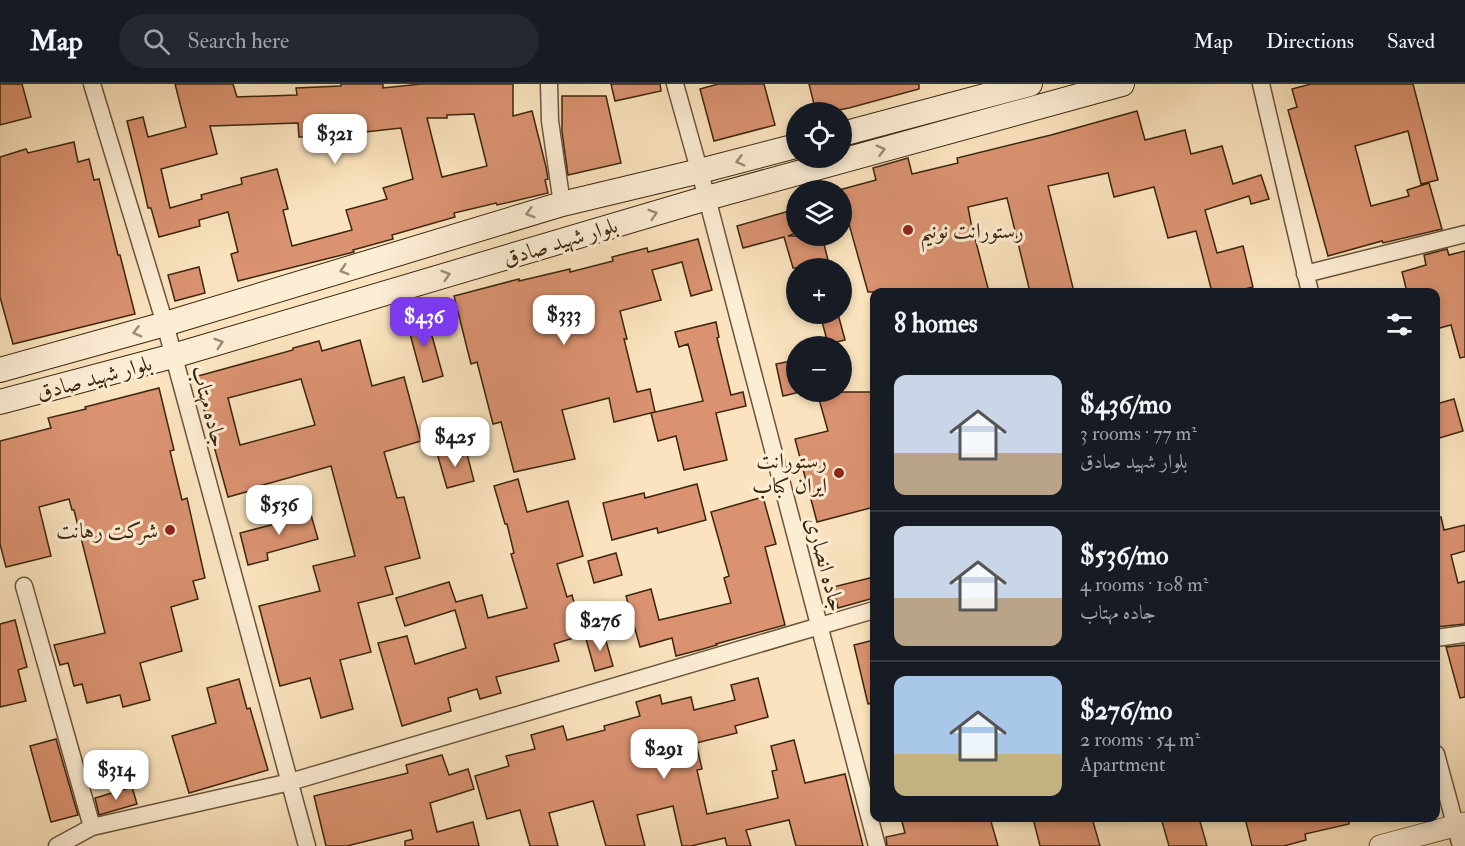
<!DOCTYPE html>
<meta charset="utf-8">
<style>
:root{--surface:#171b24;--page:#242831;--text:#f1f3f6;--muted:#9ea1a6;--line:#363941;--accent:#7c3aed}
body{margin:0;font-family:"IM FELL Double Pica",Amiri,serif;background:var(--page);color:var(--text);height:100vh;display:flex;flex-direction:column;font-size:22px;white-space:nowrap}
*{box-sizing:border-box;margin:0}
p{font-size:20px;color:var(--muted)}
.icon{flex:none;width:33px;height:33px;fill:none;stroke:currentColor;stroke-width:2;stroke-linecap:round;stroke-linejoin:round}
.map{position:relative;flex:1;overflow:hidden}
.side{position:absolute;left:870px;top:204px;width:570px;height:534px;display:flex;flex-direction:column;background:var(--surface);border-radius:12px;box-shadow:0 3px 9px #0003}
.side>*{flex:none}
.fabs{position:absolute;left:786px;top:18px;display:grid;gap:12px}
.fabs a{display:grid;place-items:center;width:66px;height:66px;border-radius:50%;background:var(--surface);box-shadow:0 3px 9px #0003;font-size:30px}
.price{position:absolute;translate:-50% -51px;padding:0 14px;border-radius:12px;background:#fff;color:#222;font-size:20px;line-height:39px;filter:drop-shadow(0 2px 3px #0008)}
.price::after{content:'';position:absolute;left:50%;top:36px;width:18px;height:14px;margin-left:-9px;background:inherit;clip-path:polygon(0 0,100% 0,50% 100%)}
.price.on{background:var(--accent);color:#fff}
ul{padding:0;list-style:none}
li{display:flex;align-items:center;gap:18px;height:150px;padding:0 24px}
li+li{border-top:2px solid var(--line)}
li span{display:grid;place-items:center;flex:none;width:168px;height:120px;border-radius:12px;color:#555}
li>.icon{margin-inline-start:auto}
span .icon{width:72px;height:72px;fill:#fffc;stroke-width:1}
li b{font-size:26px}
h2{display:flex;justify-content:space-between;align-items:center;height:72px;padding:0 24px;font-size:26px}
header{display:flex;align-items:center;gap:36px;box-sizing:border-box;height:84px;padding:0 30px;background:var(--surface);border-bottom:2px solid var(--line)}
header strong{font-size:28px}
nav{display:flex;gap:33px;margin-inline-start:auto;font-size:21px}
.search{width:420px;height:54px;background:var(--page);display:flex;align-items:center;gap:15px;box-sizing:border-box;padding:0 21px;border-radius:33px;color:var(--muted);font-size:22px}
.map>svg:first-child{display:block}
.building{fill:#da9270;stroke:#3c260f;stroke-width:1.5;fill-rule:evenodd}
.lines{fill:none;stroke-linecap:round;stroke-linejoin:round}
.minor-casing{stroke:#6c553b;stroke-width:19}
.tertiary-casing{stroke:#6c553b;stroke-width:23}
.secondary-casing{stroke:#3c260f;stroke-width:26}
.minor{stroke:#fcedd5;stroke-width:16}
.tertiary{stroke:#fcedd5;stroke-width:21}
.secondary{stroke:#fcedd5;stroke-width:24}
.oneway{stroke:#9c8a72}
.poi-dot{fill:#8f2418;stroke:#fcedd5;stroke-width:2}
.labels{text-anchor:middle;stroke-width:6;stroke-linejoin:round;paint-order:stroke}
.poi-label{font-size:22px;fill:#3c260f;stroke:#fcedd5;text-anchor:end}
.street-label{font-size:22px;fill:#3c260f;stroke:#fcedd5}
</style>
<header>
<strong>Map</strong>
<div class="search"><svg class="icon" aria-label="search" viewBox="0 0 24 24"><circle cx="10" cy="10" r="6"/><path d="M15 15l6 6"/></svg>Search here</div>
<nav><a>Map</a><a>Directions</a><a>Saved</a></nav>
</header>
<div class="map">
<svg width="1465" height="762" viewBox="0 0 1465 762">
<rect width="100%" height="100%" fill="#fae3be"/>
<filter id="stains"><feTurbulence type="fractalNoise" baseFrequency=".00333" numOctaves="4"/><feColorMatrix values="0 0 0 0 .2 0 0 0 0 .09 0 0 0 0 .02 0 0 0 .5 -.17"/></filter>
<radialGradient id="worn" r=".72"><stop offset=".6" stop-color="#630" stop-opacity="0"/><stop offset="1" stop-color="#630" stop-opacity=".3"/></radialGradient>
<path class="building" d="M0 0H22L31 33 0 41Z
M175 0H233L237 13 297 11 296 4 341 2V0H383V4L421 0H513V32L532 27 546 83 548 95 545 96 548 109 497 121 496 119 454 129 455 133 392 151 393 155 353 166 354 168 238 197 231 170 238 168 228 128 199 136 200 142 159 153 151 124H148L141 93 127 37 143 33 148 53 186 43ZM474 30 487 82 442 93 427 34H447V31ZM298 39 299 53 338 51 401 44 413 95 383 104 387 115 346 126 352 146 292 162 283 126 288 125 277 85 241 94 242 100 201 111 202 115 170 124 161 85 217 70 210 42Z
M611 0H660L661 7 615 17Z
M718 0H764L775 41 714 57 700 5Z
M809 0H919V5L849 24 828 28H816Z
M1311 0H1413L1438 96 1421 100 1408 47 1355 62 1371 122 1409 112 1407 106 1429 99 1442 145 1383 159 1382 157 1328 172 1288 26 1297 23 1292 5Z
M562 12H606L621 79 568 91 562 48Z
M1137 27 1145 56 1185 46 1191 70 1222 62 1233 100 1261 91 1269 115 1251 120 1249 112 1205 126 1217 169 1243 162 1253 203 1232 208H1212L1196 147 1168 154 1154 103 1114 113 1108 89 1048 102 1074 208H1030L1007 114 968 123 971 139 989 208H868L842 115V106H839L876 96 873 84 908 74 912 90 958 79 957 74 1051 51Z
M74 58 78 78 89 75 94 96 99 95 118 171H120L135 230 13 260 0 213V73L26 65 28 69Z
M796 125V149L788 152H813L815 158 823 156 830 184H793L784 153 743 164 737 142Z
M698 155 712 206 691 212 682 178 652 186 661 216 620 227 627 255H624L637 308 650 305 655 328 614 338 609 314 562 326 575 375 514 388 501 338 493 340 477 278 471 280 454 212 519 195V197L570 185V188L613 177 612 173 647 164 648 168Z
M1447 165 1449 171 1465 167V273L1460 274 1451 241 1436 245V208H1407L1402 188 1426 181 1424 171Z
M199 183 205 209 175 217 168 191Z
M426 230 443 292 423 298 406 235Z
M820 230H838L845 256 828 260Z
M716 238 719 253 717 254 731 311 743 308 746 322 716 329 727 376 684 386 676 352 658 357 651 329 703 317 688 260 679 263 675 248Z
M360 256 372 302 404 293 421 357 384 368 397 414 404 413 420 474 385 483 393 510 358 519 371 568 340 576 353 625 321 634 310 594 280 602 259 522 320 507 313 482 355 472 331 382 252 404 253 406 228 413 204 326 207 325 198 292 293 266V264L319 257 322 267ZM301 295 315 341 240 361 228 314Z
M796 276V309L783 312 776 280Z
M159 304 174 366 170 367 182 416 187 414 205 494 193 497 198 515 171 523 182 567 140 579 150 616 123 623 120 611 87 619 82 600 74 602 68 579 60 581 54 561 105 549 74 426H72L69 415 39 423 51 472 6 483 0 460V357L51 344 48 334 86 325 85 323Z
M817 308H874V423L817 438 795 355 828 347Z
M1454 315 1463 347 1436 355V320Z
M443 338 449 358 426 364 421 344Z
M459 363 462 372 467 370 474 397 447 404 437 369Z
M518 395 527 428 568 417 583 472 557 480 567 513 572 511 583 551 554 560 559 577 496 593 501 609 480 615 477 605 448 614 451 627 402 642 378 559 407 552 415 580 466 564 455 526 405 542 396 514 449 498 456 518 482 511 488 534 527 524 511 470 514 469 507 440H505L494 402Z
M697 400 706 436 658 449 657 444 612 456 603 419 644 409 645 414Z
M763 413 776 460 765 463 785 541 716 560 717 561 703 565 676 572 672 554 640 563 626 512 651 505 659 536 731 519 724 494 729 492 711 428Z
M309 424 318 455 267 469 268 476 248 481 240 449 271 441 270 435Z
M1441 433 1444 446 1465 441V467L1451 471 1458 499 1465 497V540L1436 543V434Z
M616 469 622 491 594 499 588 477Z
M874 493V514L838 524 833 503Z
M15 536 27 583 18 586 26 617 0 623V540Z
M604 550 613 582 595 587 586 555Z
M874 556V619L868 620 854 561Z
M1465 561V613L1460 614 1446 563Z
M758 594 768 633 735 642 737 649 696 659 702 685 697 686 707 730 778 714 772 687 777 686 771 662 794 656 805 699 845 690 863 762H796L789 736 746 746 751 762H727L725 754 691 762H682L673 722 637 731 645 762H606L593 717 549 729 558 762H530L520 726 487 735 475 692 509 682 506 672 535 665 531 651 563 642 567 656 605 646 604 642 640 632 636 618 660 611 662 620 691 613 694 626 735 616 731 601Z
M239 595 247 625 250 624 268 686 189 709 172 652 216 639 207 604Z
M56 655 78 731 51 738 30 662Z
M442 671 449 691 468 685 474 705 430 719 437 748 473 738 479 762H405V757L413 755 411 746 347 762H326L314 712 408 689 406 681Z
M132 703 137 720 99 731 95 714Z
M901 734H990L998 762H887L886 753 905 749Z
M1033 734H1092L1100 762H1040Z
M1161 734H1199L1207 762H1169Z
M1245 734H1349V740L1305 750 1306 756 1284 762H1252Z"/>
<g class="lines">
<defs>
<path id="minor" d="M92 0 165 240 307 762
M549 0 550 37 562 120
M675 0 707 114 877 762
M1261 0 1310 208
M1305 190 1465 150
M24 502 92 743
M1436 554 1465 550
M1436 670 1461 762
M57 762 92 743 290 698 874 526"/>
<path id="tertiary" d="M1380 762 1465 739"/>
<path id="secondary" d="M842 50 1030 0
M0 286 165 240 562 120 700 87 796 62
M0 318 173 272 707 114 1122 0"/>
</defs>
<use href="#minor" class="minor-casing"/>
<use href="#tertiary" class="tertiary-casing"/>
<use href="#secondary" class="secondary-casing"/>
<use href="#minor" class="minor"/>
<use href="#tertiary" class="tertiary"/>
<use href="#secondary" class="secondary"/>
</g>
<defs><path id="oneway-chevron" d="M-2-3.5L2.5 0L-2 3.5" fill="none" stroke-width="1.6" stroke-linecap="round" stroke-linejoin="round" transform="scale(1.5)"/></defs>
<g class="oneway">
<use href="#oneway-chevron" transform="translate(881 66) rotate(-15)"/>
<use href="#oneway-chevron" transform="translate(740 77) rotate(165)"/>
<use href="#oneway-chevron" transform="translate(530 129) rotate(163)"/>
<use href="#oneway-chevron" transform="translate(653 130) rotate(-17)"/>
<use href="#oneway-chevron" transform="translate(344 186) rotate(163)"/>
<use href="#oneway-chevron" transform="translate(446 191) rotate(-17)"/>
<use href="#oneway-chevron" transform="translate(137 248) rotate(165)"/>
<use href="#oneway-chevron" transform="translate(219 259) rotate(-17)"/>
</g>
<g class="poi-dot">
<circle cx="908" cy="146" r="6"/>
<circle cx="839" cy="389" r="6"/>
<circle cx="170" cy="446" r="6"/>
</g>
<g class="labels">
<g class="poi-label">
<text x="920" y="154" text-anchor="start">رستورانت نونیم</text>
<text x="827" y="384">رستورانت<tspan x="827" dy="25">ایران کباب</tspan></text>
<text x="158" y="454">شرکت رهانت</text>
</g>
<g class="street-label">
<text transform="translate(560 157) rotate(-17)" y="8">بلوار شهید صادق</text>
<text transform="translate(94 293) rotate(-15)" y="8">بلوار شهید صادق</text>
<text transform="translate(210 322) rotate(75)" y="8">جاده مهتاب</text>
<text transform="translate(826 480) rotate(75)" y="8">جاده انصاری</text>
</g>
</g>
<rect width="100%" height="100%" filter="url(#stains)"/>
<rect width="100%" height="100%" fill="url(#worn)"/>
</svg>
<div class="fabs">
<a><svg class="icon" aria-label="locate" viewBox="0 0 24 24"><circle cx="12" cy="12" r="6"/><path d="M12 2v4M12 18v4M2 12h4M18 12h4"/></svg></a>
<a><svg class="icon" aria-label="layers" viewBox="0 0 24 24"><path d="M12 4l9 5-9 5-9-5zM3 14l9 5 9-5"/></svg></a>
<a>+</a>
<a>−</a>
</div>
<b class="price" style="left:335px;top:81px">$321</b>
<b class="price" style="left:564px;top:262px">$333</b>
<b class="price on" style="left:424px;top:264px">$436</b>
<b class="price" style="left:455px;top:384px">$425</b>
<b class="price" style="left:279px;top:452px">$536</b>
<b class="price" style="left:600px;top:568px">$276</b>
<b class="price" style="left:664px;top:696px">$291</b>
<b class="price" style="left:116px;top:717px">$314</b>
<section class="side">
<h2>8 homes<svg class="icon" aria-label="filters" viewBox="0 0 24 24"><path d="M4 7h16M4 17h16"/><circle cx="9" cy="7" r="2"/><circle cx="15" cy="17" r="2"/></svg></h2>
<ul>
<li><span style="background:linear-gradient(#c9d6e8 65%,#b9a48a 0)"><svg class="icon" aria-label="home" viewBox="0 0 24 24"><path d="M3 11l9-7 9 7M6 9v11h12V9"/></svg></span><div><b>$436/mo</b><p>3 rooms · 77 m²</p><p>بلوار شهید صادق</p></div></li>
<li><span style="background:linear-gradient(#c9d6e8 60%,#b9a48a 0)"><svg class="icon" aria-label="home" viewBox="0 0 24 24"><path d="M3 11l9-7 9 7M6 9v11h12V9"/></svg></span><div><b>$536/mo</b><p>4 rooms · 108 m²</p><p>جاده مهتاب</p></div></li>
<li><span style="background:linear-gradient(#a9c7e8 65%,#c2b280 0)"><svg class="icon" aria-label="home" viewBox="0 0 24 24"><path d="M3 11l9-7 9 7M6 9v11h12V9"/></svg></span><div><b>$276/mo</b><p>2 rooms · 54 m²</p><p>Apartment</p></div></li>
</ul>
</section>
</div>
